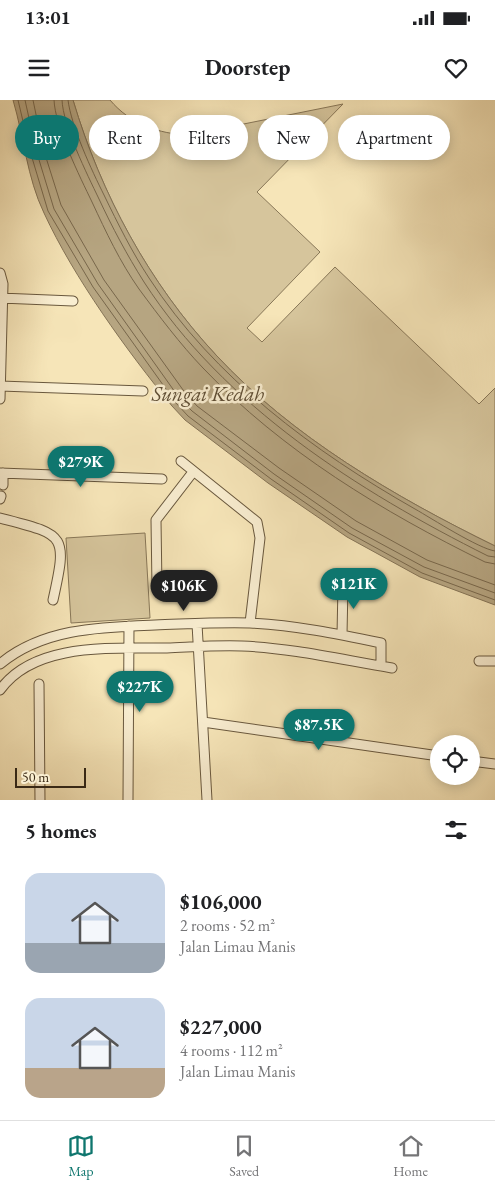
<!DOCTYPE html>
<meta charset="utf-8">
<style>
:root{--surface:#fff;--page:#f2f2f2;--text:#202124;--muted:#757577;--line:#e0e0e0;--accent:#0f766e}
body{margin:0;font-family:"EB Garamond",serif;background:var(--page);color:var(--text);height:100vh;display:flex;flex-direction:column;font-size:19px;white-space:nowrap}
*{box-sizing:border-box;margin:0}
p{font-size:16px;color:var(--muted)}
.icon{flex:none;width:28px;height:28px;fill:none;stroke:currentColor;stroke-width:2;stroke-linecap:round;stroke-linejoin:round}
.map{position:relative;height:700px;overflow:hidden}
.panel{display:flex;flex-direction:column;background:var(--surface);flex:1}
.panel>*{flex:none}
.guide{position:absolute;left:15px;top:15px;width:465px;height:45px;display:flex;gap:10px}
.controls{position:absolute;left:430px;top:635px;display:grid;gap:10px}
.controls a{display:grid;place-items:center;width:50px;height:50px;border-radius:50%;background:var(--surface);box-shadow:0 2px 12px #0003;font-size:25px}
.scale{position:absolute;left:15px;bottom:12px;width:71px;box-sizing:border-box;padding-left:5px;border:2px solid #3a2915;border-top:0;font-size:14px;line-height:18px;white-space:nowrap;color:#3a2915;-webkit-text-stroke:4px #f9eed1;paint-order:stroke}
.price{position:absolute;translate:-50% -42px;padding:0 11px;border-radius:18px;background:var(--accent);color:#fff;font-size:16px;line-height:32px;filter:drop-shadow(0 1px 2px #0008)}
.price::after{content:'';position:absolute;left:50%;top:30px;width:15px;height:11px;margin-left:-8px;background:inherit;clip-path:polygon(0 0,100% 0,50% 100%)}
.price.current{background:#222;color:#fff}
ul{padding:0;list-style:none}
li{display:flex;align-items:center;gap:15px;height:125px;padding:0 25px}
li span{display:grid;place-items:center;flex:none;width:140px;height:100px;border-radius:15px;color:#555}
li>.icon{margin-inline-start:auto}
span .icon{width:60px;height:60px;fill:#fffc;stroke-width:1}
li b{font-size:21px}
h2{display:flex;justify-content:space-between;align-items:center;height:60px;padding:0 25px;font-size:21px}
.chip{padding:0 18px;border-radius:22px;background:var(--surface);box-shadow:0 2px 12px #0003;font-size:18px;line-height:45px}
.chip.current{background:var(--accent);color:#fff}
.status{display:flex;justify-content:space-between;align-items:center;height:35px;padding:0 25px;background:var(--surface);direction:ltr}
.status svg{height:14px;fill:currentColor}
header{display:flex;justify-content:space-between;align-items:center;height:65px;padding:0 25px;background:var(--surface);font-size:22px;font-weight:700}
.menu{display:flex;justify-content:space-around;align-items:center;height:70px;border-top:1px solid var(--line);background:var(--surface);font-size:14px;color:var(--muted)}
.menu a{display:grid;justify-items:center;gap:2px}
.menu .current{color:var(--accent)}
.map>svg:first-child{display:block}
.green{fill:#d6c59c;stroke:#887758}
.water{fill:#b6a581;stroke:#847356}
.lines{fill:none;stroke-linecap:round;stroke-linejoin:round}
.shore{stroke:#78674b;stroke-width:1}
.minor-casing{stroke:#69583e;stroke-width:11}
.minor{stroke:#f9eed1;stroke-width:9}
.labels{text-anchor:middle;stroke-width:5;stroke-linejoin:round;paint-order:stroke}
.water-label{font-size:21px;font-style:italic;fill:#5f4e35;stroke:#f9eed1}
</style>
<div class="status"><b>13:01</b><svg viewBox="0 0 49 12"><path d="M0 12V9h3v3zM5 12V6h3v6zM10 12V3h3v9zM15 12V0h3v12zM26 1h20v11H26zM47 4h2v5h-2z"/></svg></div>
<header><svg class="icon" aria-label="menu" viewBox="0 0 24 24"><path d="M4 6h16M4 12h16M4 18h16"/></svg>Doorstep<svg class="icon" aria-label="heart" viewBox="0 0 24 24"><path d="M12 20l-8-8c-3-5 5-10 8-4 3-6 11-1 8 4z"/></svg></header>
<div class="map">
<svg width="495" height="700" viewBox="0 0 495 700">
<rect width="100%" height="100%" fill="#f6e5b8"/>
<filter id="stains"><feTurbulence type="fractalNoise" baseFrequency=".004" numOctaves="4"/><feColorMatrix values="0 0 0 0 .2 0 0 0 0 .09 0 0 0 0 .02 0 0 0 .5 -.17"/></filter>
<radialGradient id="worn" r=".72"><stop offset=".6" stop-color="#630" stop-opacity="0"/><stop offset="1" stop-color="#630" stop-opacity=".3"/></radialGradient>
<path class="green" d="M73 0H110C130 24 159 34 189 35L343 4 257 92 320 152 247 228 262 242 335 167 479 304 495 288V446C395 397 292 337 216 255 149 183 101 94 73 0Z
M145 433 150 518 71 523 66 438Z"/>
<path class="water" d="M13 0H73C101 94 149 183 216 255 292 337 395 397 495 446V505L420 477 347 437 268 383 185 320 172 306C127 251 74 178 44 113 27 78 24 37 13 0Z"/>
<g class="lines">
<path class="shore" d="M18 0 30 51 48 111 93 187 176 303 188 316 271 379 349 433 422 473 495 500
M25 0 36 50 54 109 98 184 180 299 192 311 274 374 352 428 424 467 495 493
M33 0 43 48 61 105 104 180 186 294 197 306 279 368 356 421 427 460 495 485
M54 0C55 27 80 77 92 102 106 132 120 162 139 189 159 216 180 244 203 268 282 351 383 412 485 462L495 464
M62 0C63 26 87 74 99 99 112 127 127 155 144 182 224 306 358 391 488 456L495 457
M68 0C71 26 92 71 104 95 118 124 132 152 149 178 214 278 313 351 415 409 431 418 479 449 495 451"/>
<defs>
<path id="minor" d="M0 173 3 184 0 299
M0 198 73 201
M0 286 143 291
M181 361 257 422 260 438 250 523
M0 373 162 379
M3 385V373
M0 399 1 396
M0 418C65 435 68 433 53 500
M157 488 156 420 193 372
M197 524 207 700
M342 535 343 485
M479 561H495
M0 564C43 528 101 527 155 525 187 524 218 522 250 523 294 525 338 534 381 543V566
M39 584 40 700
M0 590C35 541 115 549 167 548 192 547 217 545 242 546 292 548 343 560 392 568
M203 622 439 656
M471 661 495 664
M128 700 129 526"/>
</defs>
<use href="#minor" class="minor-casing"/>
<use href="#minor" class="minor"/>
</g>
<g class="labels">
<g class="water-label">
<text x="208" y="301">Sungai Kedah</text>
</g>
</g>
<rect width="100%" height="100%" filter="url(#stains)"/>
<rect width="100%" height="100%" fill="url(#worn)"/>
</svg>
<div class="controls">
<a><svg class="icon" aria-label="locate" viewBox="0 0 24 24"><circle cx="12" cy="12" r="6"/><path d="M12 2v4M12 18v4M2 12h4M18 12h4"/></svg></a>
</div>
<div class="scale">50 m</div>
<b class="price" style="left:81px;top:388px">$279K</b>
<b class="price" style="left:354px;top:510px">$121K</b>
<b class="price current" style="left:184px;top:512px">$106K</b>
<b class="price" style="left:140px;top:613px">$227K</b>
<b class="price" style="left:319px;top:651px">$87.5K</b>
<div class="guide">
<a class="chip current">Buy</a>
<a class="chip">Rent</a>
<a class="chip">Filters</a>
<a class="chip">New</a>
<a class="chip">Apartment</a>
</div>
</div>
<section class="panel">
<h2>5 homes<svg class="icon" aria-label="filters" viewBox="0 0 24 24"><path d="M4 7h16M4 17h16"/><circle cx="9" cy="7" r="2"/><circle cx="15" cy="17" r="2"/></svg></h2>
<ul>
<li><span style="background:linear-gradient(#c9d6e8 70%,#9aa5b1 0)"><svg class="icon" aria-label="home" viewBox="0 0 24 24"><path d="M3 11l9-7 9 7M6 9v11h12V9"/></svg></span><div><b>$106,000</b><p>2 rooms · 52 m²</p><p>Jalan Limau Manis</p></div></li>
<li><span style="background:linear-gradient(#c9d6e8 70%,#b9a48a 0)"><svg class="icon" aria-label="home" viewBox="0 0 24 24"><path d="M3 11l9-7 9 7M6 9v11h12V9"/></svg></span><div><b>$227,000</b><p>4 rooms · 112 m²</p><p>Jalan Limau Manis</p></div></li>
</ul>
</section>
<nav class="menu">
<a class="current"><svg class="icon" aria-label="map" viewBox="0 0 24 24"><path d="M3 6l6-2 6 2 6-2v14l-6 2-6-2-6 2zM9 4v14M15 6v14"/></svg>Map</a>
<a><svg class="icon" aria-label="saved" viewBox="0 0 24 24"><path d="M7 4h10v16l-5-4-5 4z"/></svg>Saved</a>
<a><svg class="icon" aria-label="home" viewBox="0 0 24 24"><path d="M3 11l9-7 9 7M6 9v11h12V9"/></svg>Home</a>
</nav>
